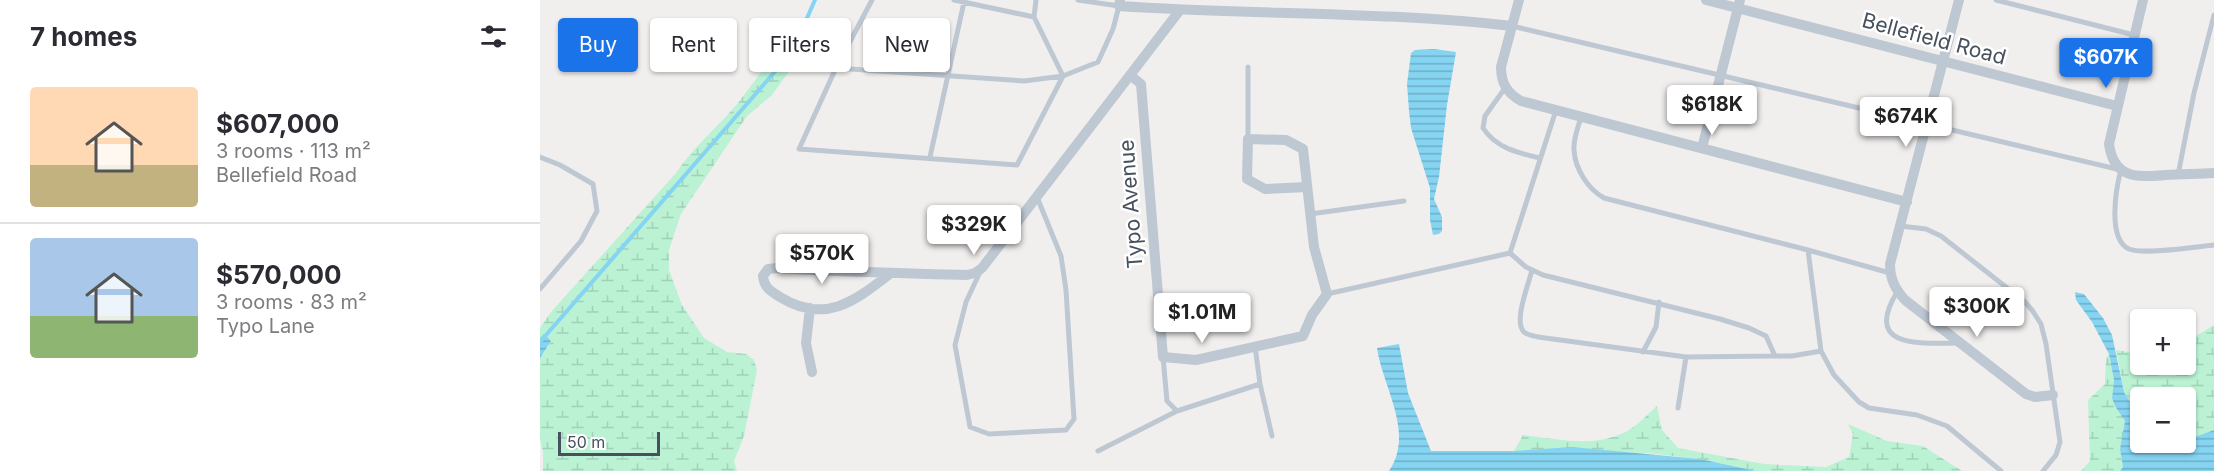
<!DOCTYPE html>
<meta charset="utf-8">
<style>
:root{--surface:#fff;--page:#f2f2f3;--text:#2b2b33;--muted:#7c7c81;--line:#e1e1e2;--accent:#1a73e8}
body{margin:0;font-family:Inter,sans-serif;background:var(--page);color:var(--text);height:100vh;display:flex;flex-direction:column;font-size:22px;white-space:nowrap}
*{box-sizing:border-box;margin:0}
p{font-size:20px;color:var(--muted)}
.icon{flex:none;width:33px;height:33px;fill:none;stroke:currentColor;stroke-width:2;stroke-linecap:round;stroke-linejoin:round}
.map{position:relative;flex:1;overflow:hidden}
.panel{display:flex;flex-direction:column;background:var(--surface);width:540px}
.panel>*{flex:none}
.hud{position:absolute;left:18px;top:18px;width:570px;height:54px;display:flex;gap:12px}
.fabs{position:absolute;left:1590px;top:309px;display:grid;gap:12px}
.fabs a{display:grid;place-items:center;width:66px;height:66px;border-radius:6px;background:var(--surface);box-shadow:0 2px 4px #0004;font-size:30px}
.scale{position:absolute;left:18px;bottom:15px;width:102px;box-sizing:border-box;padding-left:6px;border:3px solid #46515d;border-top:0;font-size:16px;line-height:21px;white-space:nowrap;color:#46515d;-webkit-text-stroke:4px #fff;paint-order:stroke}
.price{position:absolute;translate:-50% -51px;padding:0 14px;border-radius:6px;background:#fff;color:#222;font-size:20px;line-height:39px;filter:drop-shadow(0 2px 3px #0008)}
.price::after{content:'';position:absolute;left:50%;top:36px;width:18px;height:14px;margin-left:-9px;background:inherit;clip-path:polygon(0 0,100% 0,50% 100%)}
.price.selected{background:var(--accent);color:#fff}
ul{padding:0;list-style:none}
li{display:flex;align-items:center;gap:18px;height:150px;padding:0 30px}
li+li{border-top:2px solid var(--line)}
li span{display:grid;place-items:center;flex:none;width:168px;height:120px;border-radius:6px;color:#555}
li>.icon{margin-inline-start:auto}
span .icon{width:72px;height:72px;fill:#fffc;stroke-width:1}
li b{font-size:26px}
h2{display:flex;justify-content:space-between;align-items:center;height:72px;padding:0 30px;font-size:26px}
.chip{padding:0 21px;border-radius:6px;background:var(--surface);box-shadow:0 2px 4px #0004;font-size:21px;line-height:54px}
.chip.selected{background:var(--accent);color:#fff}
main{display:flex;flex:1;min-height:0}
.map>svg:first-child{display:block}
.wetland{fill:url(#wetland-marsh)}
.water{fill:url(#water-rules)}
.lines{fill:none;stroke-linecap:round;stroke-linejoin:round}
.stream{stroke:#85d4f1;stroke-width:4}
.lane{stroke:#bec8d2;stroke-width:5}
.street{stroke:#bec8d2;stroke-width:10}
.labels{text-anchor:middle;stroke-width:5;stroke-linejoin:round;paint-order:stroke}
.street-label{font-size:21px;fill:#46515d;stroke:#fff}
</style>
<main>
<section class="panel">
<h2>7 homes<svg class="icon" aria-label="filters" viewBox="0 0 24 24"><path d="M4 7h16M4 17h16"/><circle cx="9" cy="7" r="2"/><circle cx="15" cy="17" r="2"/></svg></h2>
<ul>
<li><span style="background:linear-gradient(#ffd9b3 65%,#c2b280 0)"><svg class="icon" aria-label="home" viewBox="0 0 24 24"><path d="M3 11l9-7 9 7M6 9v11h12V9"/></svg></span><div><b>$607,000</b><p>3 rooms · 113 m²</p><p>Bellefield Road</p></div></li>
<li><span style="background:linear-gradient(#a9c7e8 65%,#8fb573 0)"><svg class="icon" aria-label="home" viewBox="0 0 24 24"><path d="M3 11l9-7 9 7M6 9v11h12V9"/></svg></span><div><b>$570,000</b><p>3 rooms · 83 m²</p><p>Typo Lane</p></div></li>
</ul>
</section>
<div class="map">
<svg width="1674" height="471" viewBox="0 0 1674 471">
<defs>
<pattern id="wetland-marsh" width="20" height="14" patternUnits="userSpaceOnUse" patternTransform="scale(1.5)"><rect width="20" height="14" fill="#baf2d3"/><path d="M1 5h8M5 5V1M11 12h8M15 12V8" fill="none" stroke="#a1d1b8"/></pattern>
<pattern id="water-rules" width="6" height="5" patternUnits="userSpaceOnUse" patternTransform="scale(1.5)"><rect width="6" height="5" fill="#85d4f1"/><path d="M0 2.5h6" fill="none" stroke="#6faec6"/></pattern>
</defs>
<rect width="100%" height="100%" fill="#f1efee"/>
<path class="wetland" d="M246 48 253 66 232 95 207 116 141 214 129 250V270L142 305 164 338 187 352 206 354 214 360 217 370 204 436 194 461 197 471H3V452L0 439V358L11 341 0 338V328L11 312 136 173C153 147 178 127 198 103 211 86 224 68 237 50Z
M1674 325V430L1646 440V398H1600V442L1637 443 1611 449 1602 445 1596 437 1594 409 1584 392 1576 350 1600 354V364H1646V342Z
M1569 354 1574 380 1572 398 1575 406 1586 421 1580 449 1583 467 1580 471H1541L1550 461 1548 400 1565 384 1566 358Z
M1117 406 1122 430 1138 448 1224 464 1286 467 1309 457 1313 434 1308 424 1347 441 1383 446 1422 471H1216L1160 459 1107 453 974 451 983 435C1018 439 1056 449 1089 430 1099 424 1108 414 1117 406Z"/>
<path class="water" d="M894 49 916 52 907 105 899 177 894 199 902 217V231L899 234 893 235 890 220V188L871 128 869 111 867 84 871 53 875 50Z
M1535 292 1544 294 1563 318 1572 335 1584 392 1594 409 1596 437 1602 445 1611 449 1646 442V440L1674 430V471H1580L1583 467 1580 449 1585 421 1575 406 1572 398 1574 380 1569 354 1552 322 1536 300Z
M4 334 11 341 0 358V338Z
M859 344 868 393 891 451H974L1032 447 1160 459 1216 471H849C875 433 843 388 837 348Z"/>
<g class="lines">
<path class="stream" d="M0 342 252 52 275 0"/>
<path class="lane" d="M332 0 296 68 484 81 523 76 558 62 573 29 579 6 538 0
M414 0 494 17
M1456 0 1594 35
M972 26 1581 170C1576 188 1567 239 1589 249 1604 255 1656 247 1674 245
M708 67V139
M296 68 259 149 477 165 523 76 494 17 496 0
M965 88 945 116 943 128C956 148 978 153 1000 158
M1041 117C1038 128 1033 139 1034 150 1035 169 1048 189 1064 198L1268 250 1281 351 1294 375 1319 402 1329 408 1377 415 1407 426 1461 471
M0 157 20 165 53 184 57 211 41 241 0 289
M390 157 424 2
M1638 175 1654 93 1674 15
M770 214 864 201
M1360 226 1386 229 1401 236 1485 302 1492 310 1501 324 1506 344 1520 442 1516 455 1503 471
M1268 250 1350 273
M970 253 986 267 1003 275 1180 319 1209 328 1226 336 1235 356H1252L1281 351
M992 270C989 283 973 322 984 332 987 335 994 336 998 337L1146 357 1235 356
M440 272 426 302 415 345 430 427 449 434 526 430 534 419 526 290 521 256 497 197
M1357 292C1322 350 1383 343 1419 343
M787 294 970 253 1016 110
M1103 352 1116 327 1119 302
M623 357 627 401 637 411 720 384 715 346
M720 384 732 436
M1138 408 1146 357
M558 451 637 411"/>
<path class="street" d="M580 0 579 6C710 15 841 11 972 26
M979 0 961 67C961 83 967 93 981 101L1367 202
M1166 0 1577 106
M1419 0 1350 264C1350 279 1355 289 1365 300L1486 394 1495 397 1513 395
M1603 0 1569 144C1574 180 1598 177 1626 175 1642 174 1658 174 1674 173
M590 75 601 84 623 357 656 360 763 336 772 315 787 294 774 247 763 149 746 140 708 139 707 179 725 189 767 187
M1162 148 1200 0
M351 273C315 301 285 325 240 297 230 291 224 287 223 276L228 269 237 268C300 272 363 273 427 275L435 273 442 268 640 10
M270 308 266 343 272 372"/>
</g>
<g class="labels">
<g class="street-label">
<text transform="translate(1394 39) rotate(15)" y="7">Bellefield Road</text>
<text transform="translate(591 204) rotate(-94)" y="7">Typo Avenue</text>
</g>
</g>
</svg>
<div class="fabs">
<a>+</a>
<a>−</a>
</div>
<div class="scale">50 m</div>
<b class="price selected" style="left:1566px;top:89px">$607K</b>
<b class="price" style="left:1172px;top:136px">$618K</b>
<b class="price" style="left:1366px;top:148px">$674K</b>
<b class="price" style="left:434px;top:256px">$329K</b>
<b class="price" style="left:282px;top:285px">$570K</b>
<b class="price" style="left:1437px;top:338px">$300K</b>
<b class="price" style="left:662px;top:344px">$1.01M</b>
<div class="hud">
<a class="chip selected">Buy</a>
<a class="chip">Rent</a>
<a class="chip">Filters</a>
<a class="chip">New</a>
</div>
</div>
</main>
